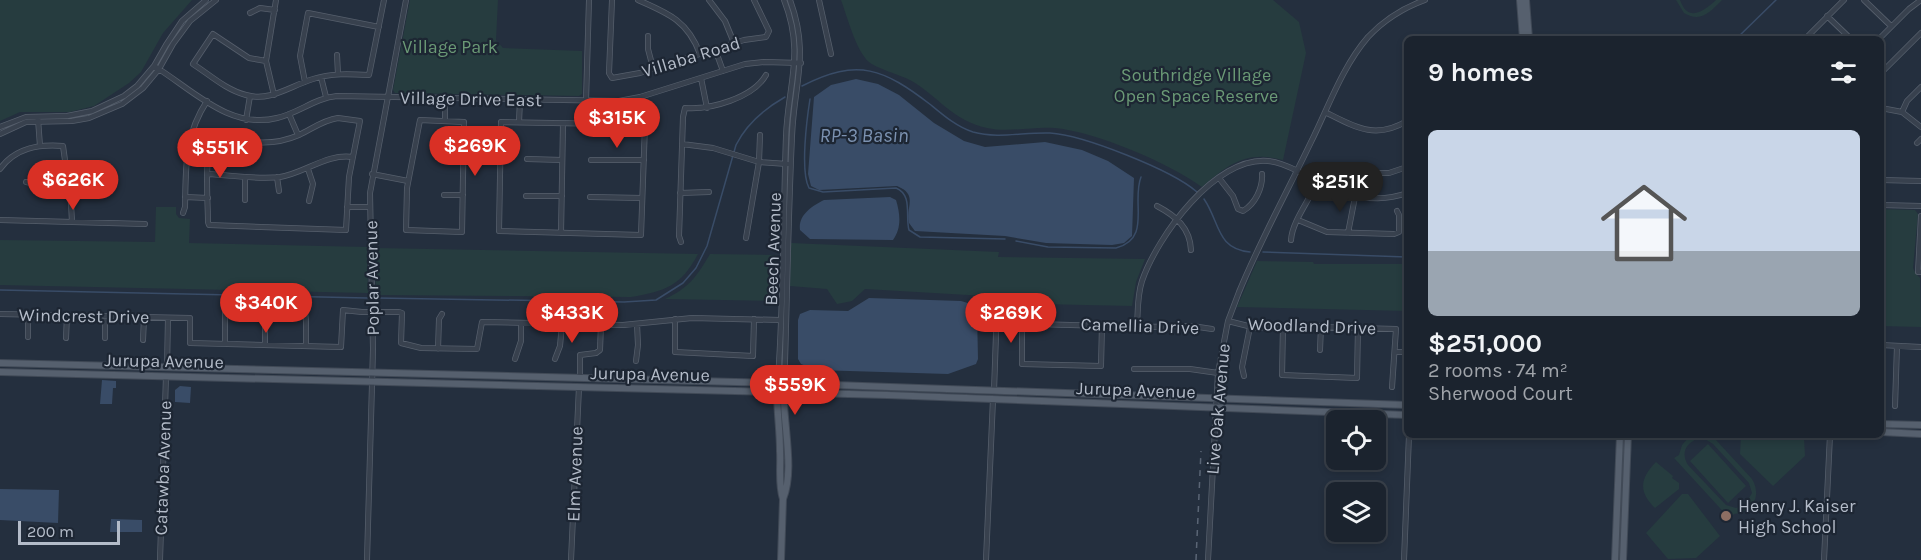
<!DOCTYPE html>
<meta charset="utf-8">
<style>
:root{--surface:#1b232e;--page:#282f3a;--text:#f1f3f6;--muted:#a0a4aa;--line:#39404a;--accent:#d93025}
body{margin:0;font-family:Karla,sans-serif;background:var(--page);color:var(--text);height:100vh;display:flex;flex-direction:column;font-size:22px;white-space:nowrap}
*{box-sizing:border-box;margin:0}
p{font-size:20px;color:var(--muted)}
.icon{flex:none;width:33px;height:33px;fill:none;stroke:currentColor;stroke-width:2;stroke-linecap:round;stroke-linejoin:round}
.map{position:relative;flex:1;overflow:hidden}
.drawer{position:absolute;left:1404px;top:36px;width:480px;height:402px;display:flex;flex-direction:column;background:var(--surface);border-radius:9px;box-shadow:0 3px 9px #0003,0 0 0 2px var(--line)}
.drawer>*{flex:none}
.tools{position:absolute;left:1326px;top:410px;display:grid;gap:12px}
.tools a{display:grid;place-items:center;width:60px;height:60px;border-radius:9px;background:var(--surface);box-shadow:0 3px 9px #0003,0 0 0 2px var(--line);font-size:30px}
.scale{position:absolute;left:18px;bottom:15px;width:102px;box-sizing:border-box;padding-left:6px;border:3px solid #b4bcc9;border-top:0;font-size:16px;line-height:21px;white-space:nowrap;color:#b4bcc9;-webkit-text-stroke:4px #1d2633;paint-order:stroke}
.price{position:absolute;translate:-50% -51px;padding:0 14px;border-radius:21px;background:var(--accent);color:#fff;font-size:20px;line-height:39px;filter:drop-shadow(0 2px 3px #0008)}
.price::after{content:'';position:absolute;left:50%;top:36px;width:18px;height:14px;margin-left:-9px;background:inherit;clip-path:polygon(0 0,100% 0,50% 100%)}
.price.current{background:#222;color:#fff}
ul{padding:0;list-style:none}
li{display:grid;align-content:center;gap:12px;height:318px;padding:0 24px}
li+li{border-top:2px solid var(--line)}
li span{display:grid;place-items:center;height:186px;border-radius:9px;color:#555}
li>.icon{margin-inline-start:auto}
span .icon{width:108px;height:108px;fill:#fffc;stroke-width:1}
li b{font-size:26px}
h2{display:flex;justify-content:space-between;align-items:center;height:72px;padding:0 24px;font-size:26px}
.map>svg:first-child{display:block}
.green{fill:#263c3f;fill-rule:evenodd}
.water{fill:#394c67}
.lines{fill:none;stroke-linecap:round;stroke-linejoin:round}
.stream{stroke:#394c67;stroke-width:1.5}
.minor-casing{stroke:#565f6c;stroke-width:6}
.major-casing{stroke:#414a57;stroke-width:8}
.minor{stroke:#38414e;stroke-width:4.5}
.major{stroke:#56606e;stroke-width:6}
.rail{stroke:#5a6575;stroke-width:1.5;stroke-dasharray:6 6;stroke-linecap:butt}
.education-dot{fill:#8d6e63;stroke:#1d2633;stroke-width:2}
.labels{text-anchor:middle;stroke-width:4.5;stroke-linejoin:round;paint-order:stroke}
.park-label{font-size:18px;fill:#6b9a76;stroke:#1d2633}
.street-label{font-size:18px;fill:#b4bcc9;stroke:#1d2633}
.poi-label{font-size:18px;fill:#b4bcc9;stroke:#1d2633;text-anchor:start}
.water-label{font-size:20px;font-style:italic;fill:#7c92b1;stroke:#1d2633}
</style>
<div class="map">
<svg width="1921" height="560" viewBox="0 0 1921 560">
<rect width="100%" height="100%" fill="#242f3e"/>
<path class="green" d="M0 0H192L163 33 141 72 129 83 94 106 70 112H20L0 121Z
M410 0H498L496 40 503 48 582 51V94L579 96 395 93 393 90Z
M841 0H1273L1299 22 1306 53 1283 160C1246 150 1228 165 1202 187 1169 163 1096 132 1055 128 1033 126 1009 133 987 128 953 121 938 96 910 80 900 75 876 68 869 62 856 51 847 16 841 0Z
M1676 0H1680C1688 23 1704 11 1716 0H1722C1710 12 1701 23 1684 13Z
M156 207H176V214L179 218 190 219 189 243 367 247 368 293 0 285V240L155 242Z
M1881 209 1915 210 1918 214 1913 268 1916 274 1920 278 1921 327 1881 326Z
M791 243 999 252 998 257 1145 259 1136 282 1132 306 988 303 985 296 865 289 852 301 837 304 827 289 790 286Z
M375 248 698 254C681 286 666 291 631 297L376 295Z
M710 254 777 255 775 301 665 299C689 288 697 276 710 254Z
M1257 261 1313 262 1314 264H1407V311L1237 307Z
M1708 435 1716 440 1752 479C1762 496 1753 512 1734 514L1730 519 1674 458 1679 455 1682 445 1689 437ZM1697 439H1705L1713 444 1749 483 1752 493 1745 505 1736 508 1726 505 1688 465C1681 454 1685 444 1697 439Z
M1741 435 1804 438 1805 456 1773 486 1740 454Z
M1708 444 1746 486 1728 503 1690 461Z
M1656 462 1673 476 1672 478 1679 483V489L1655 508C1638 492 1640 478 1656 462Z
M1682 494H1688L1720 536 1696 558 1668 559 1646 533Z"/>
<path class="water" d="M856 79 878 84 899 95 934 123 964 141 985 147 1045 142 1082 150 1108 161 1134 178 1132 236 1124 243 1112 245 1046 243 1005 236 915 231C915 231 909 223 909 223 905 207 919 195 897 186L819 190 811 186 808 174 814 97 831 85Z
M890 197 896 200C900 213 902 228 893 240L810 239 800 230C798 215 812 206 824 200Z
M869 298 961 301 971 304 977 312 978 359 976 364 948 374 816 370 801 364 798 359V320L800 314 810 310 848 311Z
M102 380 116 381V388H113L112 404H100Z
M180 386 191 387 190 403 175 402V390Z
M0 489 59 490 58 523 0 520Z
M111 519 142 520V532H110Z"/>
<g class="lines">
<path class="stream" d="M1736 39 1776 0
M802 86C858 57 884 69 931 105 943 115 957 127 973 132 998 139 1024 132 1050 133 1083 135 1172 170 1197 192
M810 99C807 118 800 171 809 188L823 192 896 188C913 195 905 216 909 230L920 237 1005 239
M1204 199C1220 222 1216 249 1250 252
M1016 241 1048 247 1116 248C1152 239 1131 202 1141 177
M1263 252 1407 257
M0 290 367 298
M377 298 624 302 656 300 683 283 696 268 707 246 736 145C747 123 764 109 785 97"/>
<defs>
<path id="minor" d="M612 0 609 73 612 78 640 73 744 40 766 37 769 31 754 0
M638 0C668 13 688 21 700 54
M709 0 725 21 734 43
M819 0 831 54
M1864 0 1891 26
M250 13 260 8 275 10
M1827 16 1851 39
M648 36V49L653 68
M1805 39 1844 0
M1879 39 1909 9 1921 0
M715 49 723 71
M337 55 338 74
M266 61 249 58 213 34 193 64C210 75 226 90 246 95 270 102 290 86 313 79 331 73 350 74 369 75L384 0
M154 66C192 89 229 130 277 118 299 113 315 98 337 96L619 101 640 97 745 64 764 62 801 63
M1881 73 1921 33
M321 77 326 97
M701 78 707 108
M305 82 300 56 308 13 379 27
M274 95 266 61 276 0
M586 101 589 0
M624 101 626 124
M1881 108 1902 112 1921 127
M1325 112C1355 127 1375 140 1407 121
M1902 112 1907 101 1921 87
M289 114 298 135
M338 118 360 121 349 177 346 230 209 225 208 222C208 199 203 153 215 134 245 142 269 148 299 135 312 129 323 120 338 118Z
M38 119 40 146
M246 120 250 96
M420 120 464 122 462 232 406 230 407 188Z
M445 121V98
M640 121 645 122V125L641 235 499 231 501 122 611 124Z
M519 122 520 100
M0 127 26 117 67 116 92 111 124 96 137 86 154 66 166 45 182 21 206 0
M0 134 26 122 72 121 89 118 122 104 143 88 159 69 173 44 190 21 216 0
M1917 143 1921 139
M682 144 713 148 759 162 787 164
M450 158H464
M527 159 562 160
M591 160H644
M0 169C15 148 38 144 63 146L71 203 72 222
M308 169 313 184 309 201
M1368 173H1389L1407 167
M208 174C232 175 256 180 280 177 305 173 327 153 353 157
M372 174 408 181
M245 177V200
M277 177 279 191
M1219 178 1233 196 1238 209 1243 211C1255 204 1263 188 1262 174
M1881 180 1921 181
M26 182 36 184 68 179
M680 193 709 192
M444 195H463
M526 196H562
M185 197 208 198
M590 197 642 198
M1881 205 1921 206
M1157 206C1176 216 1190 228 1191 250
M347 207H370
M183 213 185 207C186 167 184 136 207 101
M1921 216 1918 272H1921
M0 220 145 224
M1298 220 1327 232 1394 234 1399 232V215L1397 211
M561 233 563 124
M1348 233 1355 197
M746 238 759 162 760 135
M1291 240C1292 225 1303 209 1310 196L1314 194
M681 242 679 236 683 117 685 108C710 110 753 98 766 75
M265 311V345
M305 312 306 321V346
M0 314 190 318V343L341 347 343 310 362 312H399L402 313 401 343 421 348 477 349 482 322 623 325 692 318 780 320
M675 319V352L753 356 754 319
M1228 321 1256 328 1283 326 1396 329 1392 387
M996 323 1143 327 1192 326 1212 329
M1022 324V364L1101 366 1102 325
M1283 326 1282 375 1357 378 1358 327
M1137 327C1138 312 1137 296 1142 281 1157 237 1215 156 1268 161 1281 162 1291 168 1302 173 1336 191 1369 207 1407 193
M28 337V315
M66 338 67 316
M105 338V317
M143 340 144 318
M225 344V310
M1881 345 1921 347
M438 349 439 319 442 314
M1320 350 1321 326
M1395 352H1407
M515 359 521 341V323
M555 359 560 346 562 324
M636 361 638 345 637 324
M167 367 168 318
M1134 369H1190L1218 373
M1244 376 1242 367 1250 327
M580 378V355L596 353 600 350 601 324
M994 391 997 306
M777 392C784 307 783 221 786 136 788 84 805 53 784 0
M784 393C787 307 788 221 792 136 794 83 810 54 790 0
M1895 406 1897 346
M160 560 166 376
M367 560 373 349 370 193 406 0
M571 560 579 387
M986 560 993 399
M1208 560 1218 373 1228 321 1239 292C1260 241 1287 192 1311 142 1328 108 1342 67 1368 37 1384 20 1403 8 1425 0
M1404 560 1409 435
M1824 560 1830 435"/>
<path id="major" d="M1520 0 1523 39
M1526 0 1529 39
M0 363 778 383 1407 405
M0 372 887 395 1407 415
M777 392C777 412 780 431 780 451 781 466 778 484 783 499
M1881 424 1921 425
M1881 432 1921 434
M781 560 783 499C795 470 783 425 784 393
M1615 560 1620 435
M1623 560 1628 435"/>
</defs>
<use href="#minor" class="minor-casing"/>
<use href="#major" class="major-casing"/>
<use href="#minor" class="minor"/>
<use href="#major" class="major"/>
<path class="rail" d="M1196 560 1201 451"/>
</g>
<circle class="education-dot" cx="1726" cy="516" r="6"/>
<g class="labels">
<g class="park-label">
<text x="450" y="53">Village Park</text>
<text x="1196" y="81">Southridge Village<tspan x="1196" dy="21">Open Space Reserve</tspan></text>
</g>
<g class="street-label">
<text transform="translate(691 57) rotate(-17)" y="6">Villaba Road</text>
<text transform="translate(471 99) rotate(1)" y="6">Village Drive East</text>
<text transform="translate(773 249) rotate(-88)" y="6">Beech Avenue</text>
<text transform="translate(372 278) rotate(-91)" y="6">Poplar Avenue</text>
<text transform="translate(84 316) rotate(1)" y="6">Windcrest Drive</text>
<text transform="translate(1140 326) rotate(2)" y="6">Camellia Drive</text>
<text transform="translate(1312 326) rotate(2)" y="6">Woodland Drive</text>
<text transform="translate(164 361) rotate(1)" y="6">Jurupa Avenue</text>
<text transform="translate(650 374) rotate(1)" y="6">Jurupa Avenue</text>
<text transform="translate(1136 390) rotate(2)" y="6">Jurupa Avenue</text>
<text transform="translate(1218 409) rotate(-85)" y="6">Live Oak Avenue</text>
<text transform="translate(163 468) rotate(-88)" y="6">Catawba Avenue</text>
<text transform="translate(575 474) rotate(-88)" y="6">Elm Avenue</text>
</g>
<g class="poi-label">
<text x="1738" y="512">Henry J. Kaiser<tspan x="1738" dy="21">High School</tspan></text>
</g>
<g class="water-label">
<text x="864" y="142">RP-3 Basin</text>
</g>
</g>
</svg>
<div class="tools">
<a><svg class="icon" aria-label="locate" viewBox="0 0 24 24"><circle cx="12" cy="12" r="6"/><path d="M12 2v4M12 18v4M2 12h4M18 12h4"/></svg></a>
<a><svg class="icon" aria-label="layers" viewBox="0 0 24 24"><path d="M12 4l9 5-9 5-9-5zM3 14l9 5 9-5"/></svg></a>
</div>
<div class="scale">200 m</div>
<b class="price" style="left:617px;top:149px">$315K</b>
<b class="price" style="left:475px;top:177px">$269K</b>
<b class="price" style="left:220px;top:179px">$551K</b>
<b class="price" style="left:73px;top:211px">$626K</b>
<b class="price current" style="left:1340px;top:213px">$251K</b>
<b class="price" style="left:266px;top:334px">$340K</b>
<b class="price" style="left:572px;top:344px">$433K</b>
<b class="price" style="left:1011px;top:344px">$269K</b>
<b class="price" style="left:795px;top:416px">$559K</b>
<section class="drawer">
<h2>9 homes<svg class="icon" aria-label="filters" viewBox="0 0 24 24"><path d="M4 7h16M4 17h16"/><circle cx="9" cy="7" r="2"/><circle cx="15" cy="17" r="2"/></svg></h2>
<ul>
<li><span style="background:linear-gradient(#c9d6e8 65%,#9aa5b1 0)"><svg class="icon" aria-label="home" viewBox="0 0 24 24"><path d="M3 11l9-7 9 7M6 9v11h12V9"/></svg></span><div><b>$251,000</b><p>2 rooms · 74 m²</p><p>Sherwood Court</p></div></li>
</ul>
</section>
</div>
